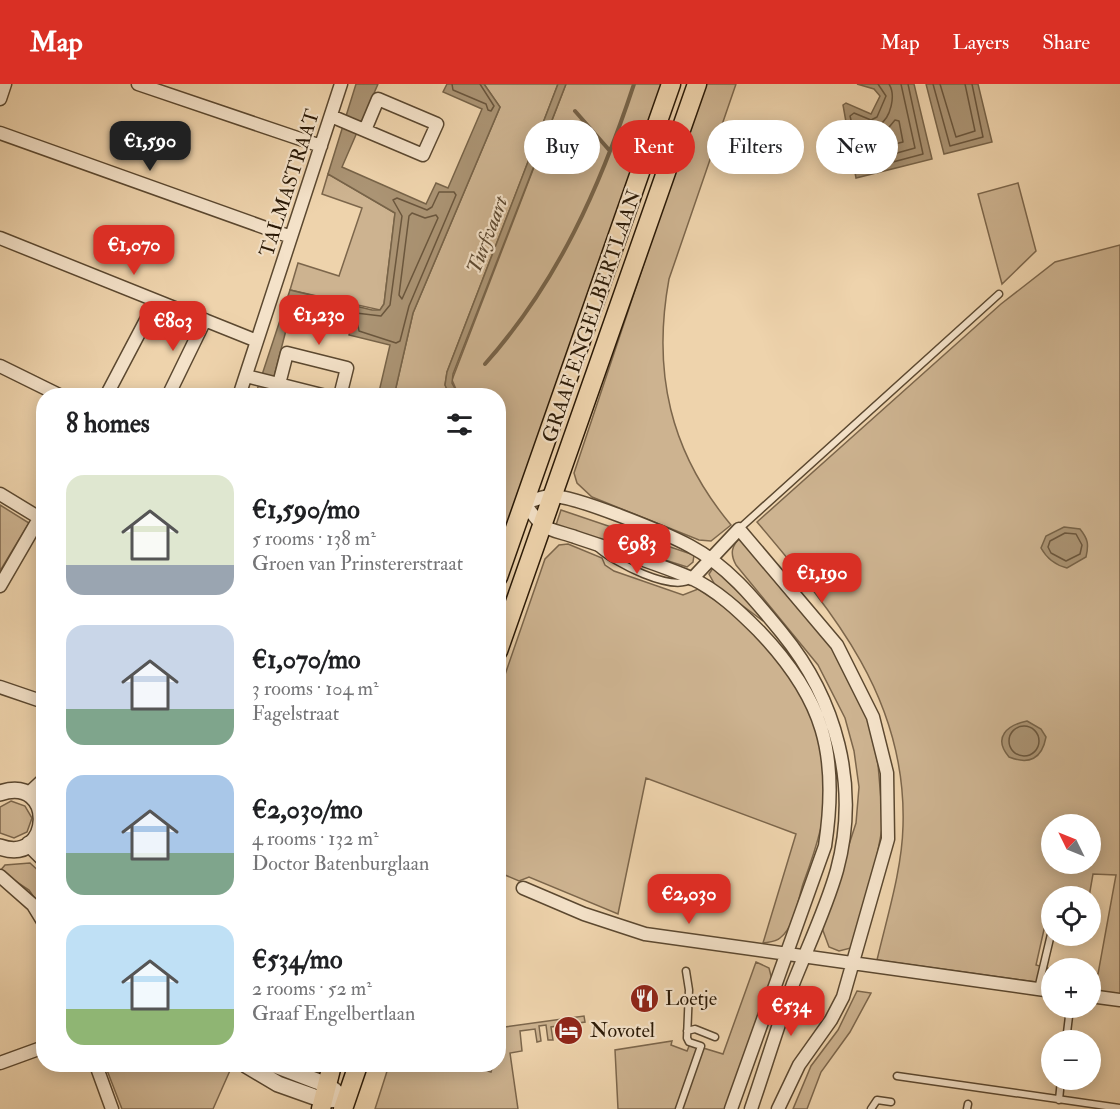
<!DOCTYPE html>
<meta charset="utf-8">
<style>
:root{--surface:#fff;--page:#f6f6f6;--text:#202124;--muted:#757577;--accent:#d93025}
body{margin:0;font-family:"IM FELL Double Pica",serif;background:var(--page);color:var(--text);height:100vh;display:flex;flex-direction:column;font-size:22px;white-space:nowrap}
*{box-sizing:border-box;margin:0}
p{font-size:20px;color:var(--muted)}
.icon{flex:none;width:33px;height:33px;fill:none;stroke:currentColor;stroke-width:2;stroke-linecap:round;stroke-linejoin:round}
.map{position:relative;flex:1;overflow:hidden}
.sheet{position:absolute;left:36px;top:304px;width:470px;height:684px;display:flex;flex-direction:column;background:var(--surface);border-radius:24px;box-shadow:0 3px 15px #0003}
.sheet>*{flex:none}
.guide{position:absolute;left:524px;top:36px;width:506px;height:54px;display:flex;gap:12px}
.needle{width:39px;rotate:313deg}
.controls{position:absolute;left:1041px;top:730px;display:grid;gap:12px}
.controls a{display:grid;place-items:center;width:60px;height:60px;border-radius:50%;background:var(--surface);box-shadow:0 3px 15px #0003;font-size:30px}
.price{position:absolute;translate:-50% -51px;padding:0 14px;border-radius:12px;background:var(--accent);color:#fff;font-size:20px;line-height:39px;filter:drop-shadow(0 2px 3px #0008)}
.price::after{content:'';position:absolute;left:50%;top:36px;width:18px;height:14px;margin-left:-9px;background:inherit;clip-path:polygon(0 0,100% 0,50% 100%)}
.price.on{background:#222;color:#fff}
ul{padding:0;list-style:none}
li{display:flex;align-items:center;gap:18px;height:150px;padding:0 30px}
li span{display:grid;place-items:center;flex:none;width:168px;height:120px;border-radius:18px;color:#555}
li>.icon{margin-inline-start:auto}
span .icon{width:72px;height:72px;fill:#fffc;stroke-width:1}
li b{font-size:26px}
h2{display:flex;justify-content:space-between;align-items:center;height:72px;padding:0 30px;font-size:26px}
.pill{padding:0 21px;border-radius:27px;background:var(--surface);box-shadow:0 3px 15px #0003;font-size:21px;line-height:54px}
.pill.on{background:var(--accent);color:#fff}
header{display:flex;align-items:center;gap:36px;box-sizing:border-box;height:84px;padding:0 30px;background:var(--accent);color:#fff}
header strong{font-size:28px}
nav{display:flex;gap:33px;margin-inline-start:auto;font-size:21px}
.map>svg:first-child{display:block}
.green{fill:#cdb390;stroke:#7c664b;stroke-width:1.5;fill-rule:evenodd}
.water{fill:#ab9474;stroke:#776348;stroke-width:1.5}
.lines{fill:none;stroke-linecap:round;stroke-linejoin:round}
.shore{stroke:#6a563d;stroke-width:1.5}
.stream{stroke:#776348;stroke-width:4}
.service-casing{stroke:#5b4830;stroke-width:9}
.minor-casing{stroke:#5b4830;stroke-width:15}
.tertiary-casing{stroke:#5b4830;stroke-width:18}
.primary-casing{stroke:#2a1906;stroke-width:21}
.service{stroke:#f4e2c9;stroke-width:6}
.minor{stroke:#f4e2c9;stroke-width:12}
.tertiary{stroke:#f4e2c9;stroke-width:15}
.primary{stroke:#eed3ac;stroke-width:18}
.labels{text-anchor:middle;stroke-width:4.5;stroke-linejoin:round;paint-order:stroke}
.street-label{font-size:20px;fill:#2a1906;stroke:#f4e2c9}
.poi-label{font-size:20px;fill:#2a1906;stroke:#f4e2c9;text-anchor:start}
.water-label{font-size:21px;font-style:italic;fill:#5e4a32;stroke:#f4e2c9}
</style>
<header>
<strong>Map</strong>
<nav><a>Map</a><a>Layers</a><a>Share</a></nav>
</header>
<div class="map">
<svg width="1120" height="1025" viewBox="0 0 1120 1025">
<rect width="100%" height="100%" fill="#eed3ac"/>
<filter id="stains"><feTurbulence type="fractalNoise" baseFrequency=".00333" numOctaves="4"/><feColorMatrix values="0 0 0 0 .2 0 0 0 0 .09 0 0 0 0 .02 0 0 0 .5 -.17"/></filter>
<radialGradient id="worn" r=".72"><stop offset=".6" stop-color="#630" stop-opacity="0"/><stop offset="1" stop-color="#630" stop-opacity=".3"/></radialGradient>
<path class="green" d="M484 0H558L447 288 445 301 450 312H394L413 229 500 23Z
M566 0H665L510 438 502 445 498 455V312H459L452 296Z
M704 0H736L669 195C652 288 670 368 731 441L711 457 699 456 592 413 577 399 574 389Z
M328 90 395 129 384 220 380 226 290 206 298 179 339 192 362 124 322 110Z
M1018 99 1036 167 1002 200 978 110Z
M1120 161V910L1090 906 1091 890H1098L1116 791 1093 790 1089 813H1052L1051 842 1045 841 1036 881 1051 885V900L877 876C887 833 902 786 903 742 907 615 834 529 757 438L1001 220 1055 178ZM1052 741H1090V780H1052Z
M0 421 29 439 0 487Z
M561 426 694 471 693 478 687 483 556 441Z
M741 453 838 570 861 617 872 649 878 680 883 740 875 782 851 864 839 867 829 863 822 844 856 739 859 703 854 667 845 634 818 581 736 481C730 470 731 462 741 453Z
M568 460 602 474 605 481 614 487 683 511 698 505C760 543 817 609 826 685 830 723 816 765 803 800 798 816 794 844 780 854 776 858 768 858 763 859L796 750 646 694 618 830 529 793 519 797 498 788V611L545 475 559 461Z
M713 484 753 522 763 537 715 501 709 490Z
M11 717 25 722 32 734 27 748 14 754 0 749V723Z
M30 779 43 791V826L29 806 0 787 5 781Z
M756 878 769 884 772 896 728 1025H618L615 966 672 957 671 961 687 967 690 960 723 970Z
M857 907 871 909 850 948 821 988 807 1025H793L811 982 838 946Z
M584 932 585 938 551 943 553 956H548L546 941 539 942 541 957 537 958 535 945 520 947 522 967 510 969 518 1025H375L389 981H468L491 988 493 981H498V965L505 943Z
M105 981H231L232 982 213 1025H122Z"/>
<path class="water" d="M356 0H378L342 83 426 120 436 99 448 104 482 25 443 8 447 0H484L500 23 413 229 394 312H378L390 261 349 251 352 238 292 223 269 312H255L290 206 372 226H380L384 220 395 129 328 90Z
M558 0H566L453 290 452 299 459 312H450L445 301 447 288Z
M857 0H914L932 75 856 94 843 21 846 19 871 30 880 12 874 5Z
M926 0H978L992 58 944 70Z
M1064 443 1080 445C1088 455 1089 460 1086 473L1067 484C1055 481 1047 475 1041 464L1046 452Z
M1027 637 1041 645 1046 653C1042 675 1029 681 1009 673 992 653 1008 641 1027 637Z"/>
<g class="lines">
<path class="shore" d="M452 0 453 6 486 20 488 26 491 27 494 22 480 0
M878 0 886 12 877 33 871 36 854 29 850 32 863 86 923 70 908 0
M889 0C896 11 891 34 879 41 873 45 866 41 860 44L868 77 915 64 901 0
M933 0 950 62 983 53 972 0
M940 0 956 53 975 47 965 0
M895 36 899 37 903 58 874 65 872 53 885 48Z
M439 108H454L456 111 409 222 400 257 396 259 359 247 356 229 381 232 390 221 402 132 393 116 397 114 427 126 432 123Z
M412 129 425 134 436 131 438 134 402 215 399 211 409 132Z
M1065 449 1076 450 1082 461 1080 470 1066 477 1051 469 1048 463 1050 457Z
M1009 657a15 15 0 1 1 30 0a15 15 0 1 1-30 0Z"/>
<path class="stream" d="M575 27 610 67
M485 280C558 198 600 103 634 0"/>
<defs>
<path id="service" d="M739 445 999 210
M598 464C613 478 673 509 691 495
M1038 905 1052 846
M687 947 695 945 715 953
M1066 957 1070 924
M897 992 1120 1024
M1059 1016 1061 996
M679 1025 701 962 689 958 687 954 689 906 686 887
M871 1025 877 1016 891 1018
M967 1025 968 1020"/>
<path id="minor" d="M138 0 321 62
M0 15 5 0
M331 32 423 71 437 40 378 15 365 46
M0 49 291 153
M0 154 257 257
M0 282 61 312
M246 292 326 312
M279 300 287 269 347 284 340 312
M106 312 156 217
M168 312 205 236
M239 312 341 0
M0 410 38 433
M692 495 739 445 837 561 873 633 887 689 888 755 843 913 831 936 799 981 778 1025
M0 502 44 426
M0 603 44 618
M28 710 44 695
M0 792 33 821 44 839
M523 804 584 830 645 850 1052 907
M1090 912 1120 916
M0 979 44 963
M96 981 112 1025
M731 1025 825 762C839 670 824 615 759 547 739 527 717 506 691 494 654 478 613 466 575 453 565 449 549 447 541 440 535 434 529 425 524 419 532 417 541 413 550 412 572 410 668 450 690 462 728 482 755 516 782 549 836 615 860 701 837 786 826 825 808 862 793 900 778 941 765 984 751 1025"/>
<path id="tertiary" d="M0 709C57 690 53 782 0 763
M29 760 44 775
M246 981 278 1000 323 1016 346 1015
M275 981 327 1001 335 1007"/>
<path id="primary" d="M498 493 671 0
M498 567 697 0
M321 1025 332 981
M343 1025 358 981"/>
</defs>
<use href="#service" class="service-casing"/>
<use href="#minor" class="minor-casing"/>
<use href="#tertiary" class="tertiary-casing"/>
<use href="#primary" class="primary-casing"/>
<use href="#service" class="service"/>
<use href="#minor" class="minor"/>
<use href="#tertiary" class="tertiary"/>
<use href="#primary" class="primary"/>
</g>
<defs>
<symbol id="restaurant-disc" viewBox="-11 -11 22 22"><circle r="9.5" fill="#8f2418" stroke="#f4e2c9"/><path d="M-5-6h1v4h1v-4h1v4h1v-4h1v5L-1.5 .5V6h-2V.5L-5-1ZM5-6V6H3V1.5H1.5Q1.5-4 5-6Z" fill="#fff"/></symbol>
<symbol id="hotel-disc" viewBox="-11 -11 22 22"><circle r="9.5" fill="#8f2418" stroke="#f4e2c9"/><path d="M-6-4.5h1.5V1H6V5H4.5V3h-9V5H-6ZM-4 0a1.8 1.8 0 1 1 3.6 0ZM.5 0V-2.5h3Q6-2.5 6 0Z" fill="#fff"/></symbol>
</defs>
<g fill-rule="evenodd">
<use href="#restaurant-disc" x="628" y="898" width="33" height="33"/>
<use href="#hotel-disc" x="552" y="930" width="33" height="33"/>
</g>
<g class="labels">
<g class="street-label">
<text transform="translate(289 99) rotate(-72)" y="7">TALMASTRAAT</text>
<text transform="translate(591 232) rotate(-71)" y="7">GRAAF ENGELBERTLAAN</text>
</g>
<g class="poi-label">
<text x="665" y="921">Loetje</text>
<text x="590" y="953">Novotel</text>
</g>
<g class="water-label">
<text transform="translate(487 151) rotate(-69)" y="7">Turfvaart</text>
</g>
</g>
<rect width="100%" height="100%" filter="url(#stains)"/>
<rect width="100%" height="100%" fill="url(#worn)"/>
</svg>
<div class="controls">
<a><svg class="needle" viewBox="-14 -14 28 28"><path d="M0-13l5 13h-10z" fill="#e53935"/><path d="M0 13l5-13h-10z" fill="#757577"/></svg></a>
<a><svg class="icon" aria-label="locate" viewBox="0 0 24 24"><circle cx="12" cy="12" r="6"/><path d="M12 2v4M12 18v4M2 12h4M18 12h4"/></svg></a>
<a>+</a>
<a>−</a>
</div>
<b class="price on" style="left:150px;top:88px">€1,590</b>
<b class="price" style="left:134px;top:192px">€1,070</b>
<b class="price" style="left:319px;top:262px">€1,230</b>
<b class="price" style="left:173px;top:268px">€803</b>
<b class="price" style="left:637px;top:491px">€983</b>
<b class="price" style="left:822px;top:520px">€1,190</b>
<b class="price" style="left:689px;top:841px">€2,030</b>
<b class="price" style="left:791px;top:953px">€534</b>
<div class="guide">
<a class="pill">Buy</a>
<a class="pill on">Rent</a>
<a class="pill">Filters</a>
<a class="pill">New</a>
</div>
<section class="sheet">
<h2>8 homes<svg class="icon" aria-label="filters" viewBox="0 0 24 24"><path d="M4 7h16M4 17h16"/><circle cx="9" cy="7" r="2"/><circle cx="15" cy="17" r="2"/></svg></h2>
<ul>
<li><span style="background:linear-gradient(#dfe7d0 75%,#9aa5b1 0)"><svg class="icon" aria-label="home" viewBox="0 0 24 24"><path d="M3 11l9-7 9 7M6 9v11h12V9"/></svg></span><div><b>€1,590/mo</b><p>5 rooms · 138 m²</p><p>Groen van Prinstererstraat</p></div></li>
<li><span style="background:linear-gradient(#c9d6e8 70%,#7fa58c 0)"><svg class="icon" aria-label="home" viewBox="0 0 24 24"><path d="M3 11l9-7 9 7M6 9v11h12V9"/></svg></span><div><b>€1,070/mo</b><p>3 rooms · 104 m²</p><p>Fagelstraat</p></div></li>
<li><span style="background:linear-gradient(#a9c7e8 65%,#7fa58c 0)"><svg class="icon" aria-label="home" viewBox="0 0 24 24"><path d="M3 11l9-7 9 7M6 9v11h12V9"/></svg></span><div><b>€2,030/mo</b><p>4 rooms · 132 m²</p><p>Doctor Batenburglaan</p></div></li>
<li><span style="background:linear-gradient(#bfe0f5 70%,#8fb573 0)"><svg class="icon" aria-label="home" viewBox="0 0 24 24"><path d="M3 11l9-7 9 7M6 9v11h12V9"/></svg></span><div><b>€534/mo</b><p>2 rooms · 52 m²</p><p>Graaf Engelbertlaan</p></div></li>
</ul>
</section>
</div>
